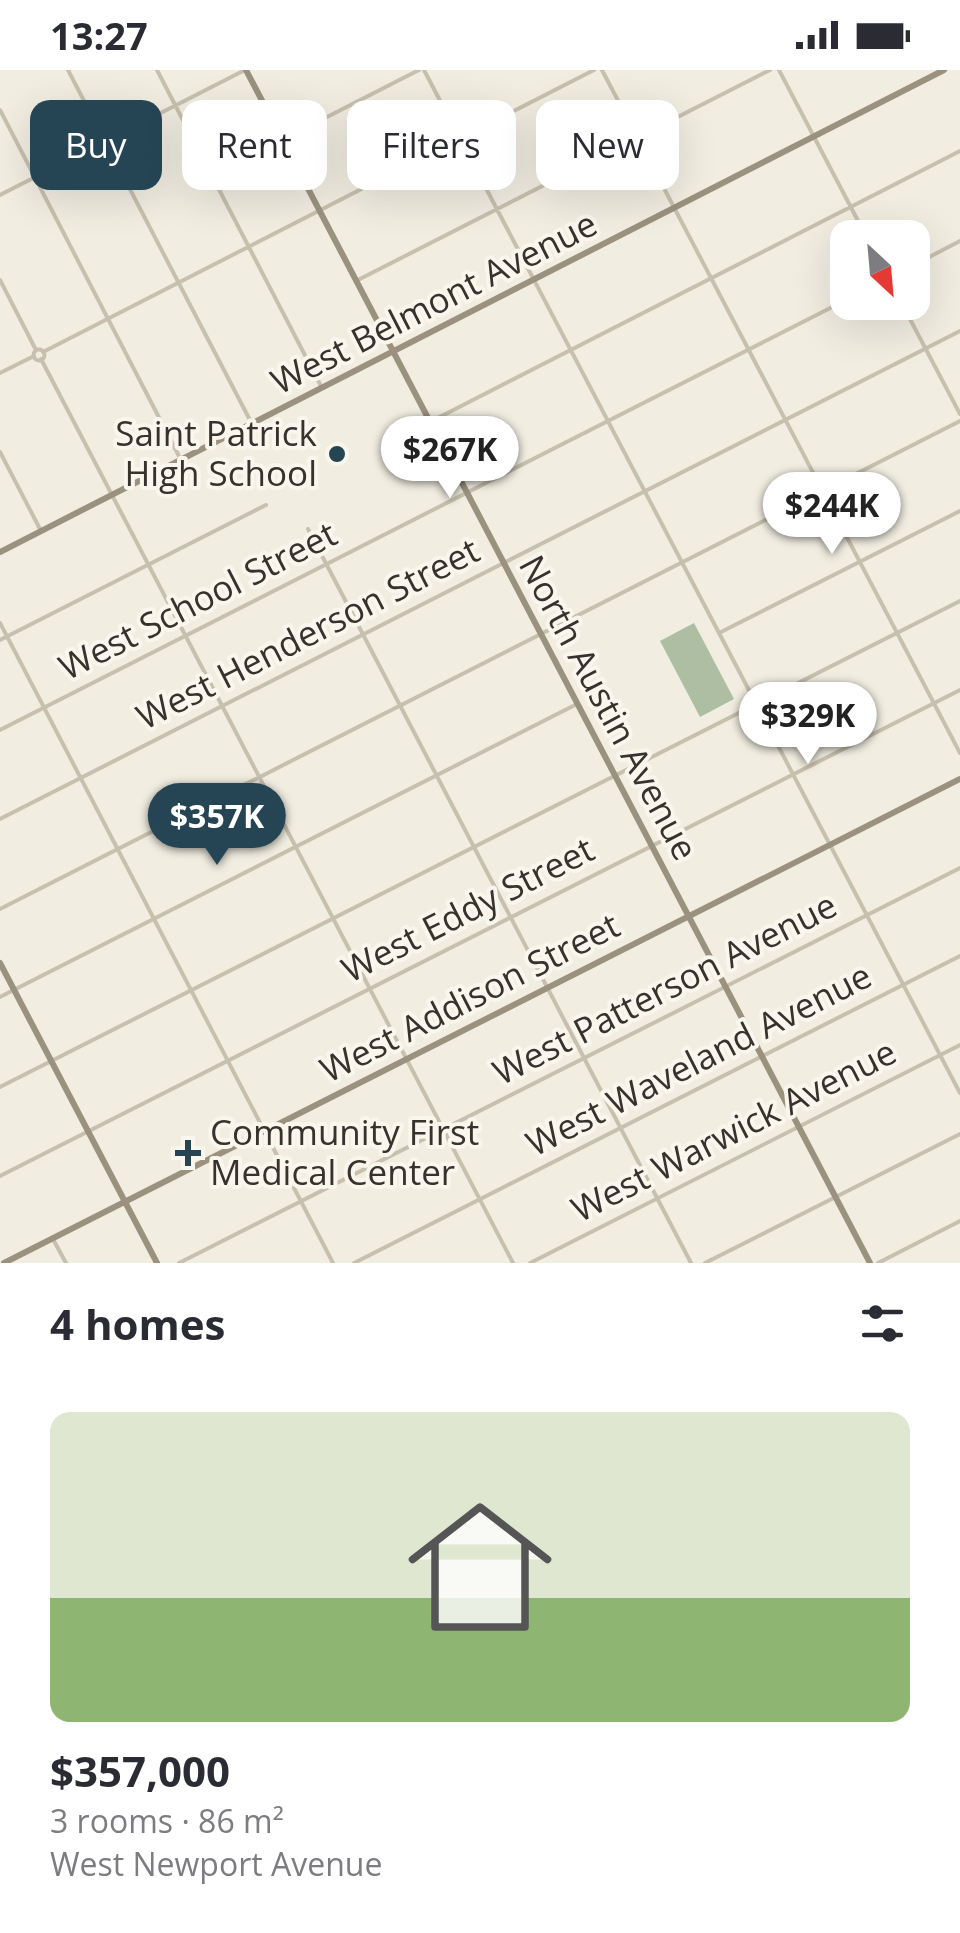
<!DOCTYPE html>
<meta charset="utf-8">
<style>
:root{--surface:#fff;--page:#f7f7f7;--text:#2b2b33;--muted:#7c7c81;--accent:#254554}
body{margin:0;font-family:"Open Sans",sans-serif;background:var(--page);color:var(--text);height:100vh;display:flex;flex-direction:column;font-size:38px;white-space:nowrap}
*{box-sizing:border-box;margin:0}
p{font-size:32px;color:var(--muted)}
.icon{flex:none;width:55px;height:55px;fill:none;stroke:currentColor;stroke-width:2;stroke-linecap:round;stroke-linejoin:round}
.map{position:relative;height:1193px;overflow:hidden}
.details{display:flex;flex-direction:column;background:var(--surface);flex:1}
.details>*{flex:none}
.hud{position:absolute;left:30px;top:30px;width:900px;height:90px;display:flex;gap:20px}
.needle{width:65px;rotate:154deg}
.tools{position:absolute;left:830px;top:150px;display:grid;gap:20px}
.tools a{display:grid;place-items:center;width:100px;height:100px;border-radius:20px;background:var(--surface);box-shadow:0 10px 40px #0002;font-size:50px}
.price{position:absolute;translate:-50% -85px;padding:0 22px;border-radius:35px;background:#fff;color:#222;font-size:32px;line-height:65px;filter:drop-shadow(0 2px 5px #0008)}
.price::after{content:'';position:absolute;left:50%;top:60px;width:30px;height:22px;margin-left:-15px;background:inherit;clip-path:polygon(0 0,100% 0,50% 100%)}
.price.current{background:var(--accent);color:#fff}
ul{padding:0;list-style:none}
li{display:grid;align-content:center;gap:20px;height:530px;padding:0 50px}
li span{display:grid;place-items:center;height:310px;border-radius:20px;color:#555}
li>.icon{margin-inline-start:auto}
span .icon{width:180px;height:180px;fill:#fffc;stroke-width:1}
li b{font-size:42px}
h2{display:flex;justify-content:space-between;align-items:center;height:120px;padding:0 50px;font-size:42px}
.chip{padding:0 35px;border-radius:20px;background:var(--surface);box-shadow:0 10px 40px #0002;font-size:35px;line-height:90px}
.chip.current{background:var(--accent);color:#fff}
.status{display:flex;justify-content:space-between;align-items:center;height:70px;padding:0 50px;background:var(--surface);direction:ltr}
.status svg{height:28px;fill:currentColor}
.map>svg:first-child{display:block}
.green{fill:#aebea2}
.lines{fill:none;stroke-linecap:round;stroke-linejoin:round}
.street{stroke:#c8c0ae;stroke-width:4}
.secondary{stroke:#9b917f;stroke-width:6}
.poi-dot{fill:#254554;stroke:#f9f6ed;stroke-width:4}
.labels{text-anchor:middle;stroke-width:8;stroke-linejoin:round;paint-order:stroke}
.street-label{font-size:35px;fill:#37322b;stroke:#f9f6ed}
.poi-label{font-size:35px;fill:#37322b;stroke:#f9f6ed;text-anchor:end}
</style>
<div class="status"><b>13:27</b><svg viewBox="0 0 49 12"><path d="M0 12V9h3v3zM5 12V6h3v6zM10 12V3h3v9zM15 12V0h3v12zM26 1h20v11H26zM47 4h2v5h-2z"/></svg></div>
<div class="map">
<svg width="960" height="1193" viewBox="0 0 960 1193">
<rect width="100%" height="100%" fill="#f1ede1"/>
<path class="green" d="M694 553 734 629 700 647 660 571Z"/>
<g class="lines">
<path class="street" d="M68 0 252 354
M157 0 322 318
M424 0 960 1023
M602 0 960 683
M779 0 867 168
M0 40 181 390
M282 70 419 0
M0 125 245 0
M912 196 960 171
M0 210 36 280
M356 211 770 0
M901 232 960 344
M33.5 285a5.5 5.5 0 1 1 11 0a5.5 5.5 0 1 1-11 0Z
M43 282 594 0
M41 289 513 1193
M0 303 34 286
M430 352 960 81
M0 382 41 461
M308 459 691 1193
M0 553 333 1193
M719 563 960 441
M0 570 266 435
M0 660 848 229
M0 749 960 261
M0 839 960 351
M0 927 577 634
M0 1017 960 531
M0 1106 960 620
M54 1171 66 1193
M179 1193 960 798
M354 1193 960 886
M530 1193 960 975
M705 1193 960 1064
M878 1193 960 1151"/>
<path class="secondary" d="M246 0 870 1193
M0 482 944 0
M0 893 157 1193
M4 1193 960 709"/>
</g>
<g class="poi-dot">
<circle cx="337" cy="384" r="10"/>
<path d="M183 1068h10v10h10v10h-10v10h-10v-10h-10v-10h10z"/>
</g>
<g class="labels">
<g class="street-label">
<text transform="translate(434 233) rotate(-27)" y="12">West Belmont Avenue</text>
<text transform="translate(198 531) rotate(-27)" y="12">West School Street</text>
<text transform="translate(308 564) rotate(-27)" y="12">West Henderson Street</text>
<text transform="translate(608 638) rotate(62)" y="12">North Austin Avenue</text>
<text transform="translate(468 840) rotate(-27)" y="12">West Eddy Street</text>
<text transform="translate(665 919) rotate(-27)" y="12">West Patterson Avenue</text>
<text transform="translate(470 928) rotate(-27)" y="12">West Addison Street</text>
<text transform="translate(699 990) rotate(-27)" y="12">West Waveland Avenue</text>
<text transform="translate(734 1061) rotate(-27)" y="12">West Warwick Avenue</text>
</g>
<g class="poi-label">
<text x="317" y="376">Saint Patrick<tspan x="317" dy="40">High School</tspan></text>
<text x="210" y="1075" text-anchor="start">Community First<tspan x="210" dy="40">Medical Center</tspan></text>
</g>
</g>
</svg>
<div class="tools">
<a><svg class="needle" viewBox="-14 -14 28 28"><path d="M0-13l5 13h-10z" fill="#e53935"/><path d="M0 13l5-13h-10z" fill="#7c7c81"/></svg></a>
</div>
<b class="price" style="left:450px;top:431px">$267K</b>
<b class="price" style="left:832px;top:487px">$244K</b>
<b class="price" style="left:808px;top:697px">$329K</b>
<b class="price current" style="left:217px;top:798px">$357K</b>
<div class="hud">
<a class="chip current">Buy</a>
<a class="chip">Rent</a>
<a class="chip">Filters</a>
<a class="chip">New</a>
</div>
</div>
<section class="details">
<h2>4 homes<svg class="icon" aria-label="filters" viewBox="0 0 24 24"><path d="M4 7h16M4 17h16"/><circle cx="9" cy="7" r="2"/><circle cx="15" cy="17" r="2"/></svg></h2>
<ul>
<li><span style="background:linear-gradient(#dfe7d0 60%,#8fb573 0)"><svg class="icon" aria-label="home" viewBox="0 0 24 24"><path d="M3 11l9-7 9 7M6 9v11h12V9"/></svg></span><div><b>$357,000</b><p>3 rooms · 86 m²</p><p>West Newport Avenue</p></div></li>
</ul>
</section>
